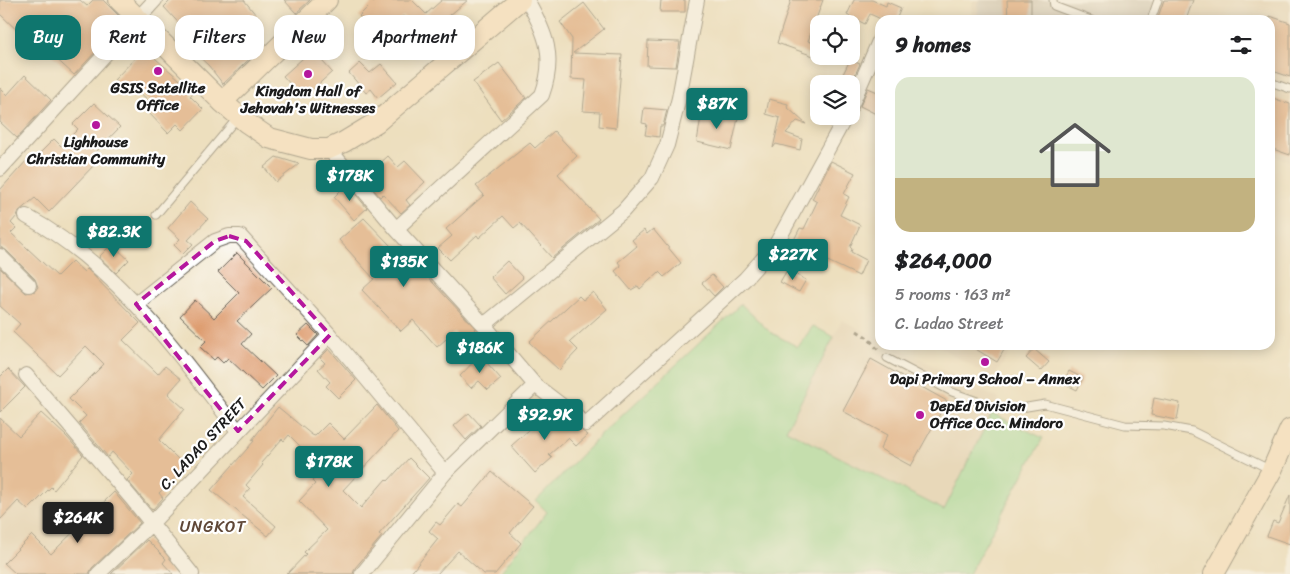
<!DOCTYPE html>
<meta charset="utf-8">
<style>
:root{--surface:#fff;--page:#f6f6f6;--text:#202124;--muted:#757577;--line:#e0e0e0;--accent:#0f766e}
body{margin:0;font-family:Sriracha,sans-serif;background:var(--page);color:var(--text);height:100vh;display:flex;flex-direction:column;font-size:19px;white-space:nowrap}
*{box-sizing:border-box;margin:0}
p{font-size:16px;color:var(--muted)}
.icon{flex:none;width:28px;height:28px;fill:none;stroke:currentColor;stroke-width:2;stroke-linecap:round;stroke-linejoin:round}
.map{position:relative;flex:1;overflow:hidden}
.sheet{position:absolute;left:875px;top:15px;width:400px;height:335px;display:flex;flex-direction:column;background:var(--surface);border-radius:15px;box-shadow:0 2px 12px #0003}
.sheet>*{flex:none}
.banner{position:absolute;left:15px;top:15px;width:475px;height:45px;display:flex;gap:10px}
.buttons{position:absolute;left:810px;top:15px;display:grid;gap:10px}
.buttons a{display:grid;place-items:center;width:50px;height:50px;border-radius:10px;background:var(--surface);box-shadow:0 2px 12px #0003;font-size:25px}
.price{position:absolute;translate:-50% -42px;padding:0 11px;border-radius:5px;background:var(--accent);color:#fff;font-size:16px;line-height:32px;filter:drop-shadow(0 1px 2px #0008)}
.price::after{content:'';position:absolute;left:50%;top:30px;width:15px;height:11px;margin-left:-8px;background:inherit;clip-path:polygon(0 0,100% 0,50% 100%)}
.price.current{background:#222;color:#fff}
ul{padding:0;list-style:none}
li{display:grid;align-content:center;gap:10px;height:265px;padding:0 20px}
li+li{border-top:1px solid var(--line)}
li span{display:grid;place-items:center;height:155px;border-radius:15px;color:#555}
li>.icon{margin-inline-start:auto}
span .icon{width:90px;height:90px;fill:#fffc;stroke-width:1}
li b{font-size:21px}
h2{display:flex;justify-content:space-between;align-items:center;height:60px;padding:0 20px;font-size:21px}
.chip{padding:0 18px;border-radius:15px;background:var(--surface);box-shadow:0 2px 12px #0003;font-size:18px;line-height:45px}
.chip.current{background:var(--accent);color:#fff}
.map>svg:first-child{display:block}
.built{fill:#e2d0b4}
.industrial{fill:#cac3b8}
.green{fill:#94de9a;stroke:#587d5b}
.building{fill:#dc9768}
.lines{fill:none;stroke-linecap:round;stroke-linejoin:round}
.lane-casing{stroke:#656055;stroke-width:9}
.street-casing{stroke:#656055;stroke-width:16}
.secondary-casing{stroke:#656055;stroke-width:22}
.path{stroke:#656055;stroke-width:3;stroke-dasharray:4 4;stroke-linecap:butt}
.lane{stroke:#fff;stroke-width:7}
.street{stroke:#fff;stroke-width:14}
.secondary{stroke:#fee5c5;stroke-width:20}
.marked{fill:none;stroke:#b5179e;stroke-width:4;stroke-dasharray:10 6;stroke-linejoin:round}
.poi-dot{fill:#b5179e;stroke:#fff;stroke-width:2}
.labels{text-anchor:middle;stroke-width:4.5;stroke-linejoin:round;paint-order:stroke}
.poi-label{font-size:15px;font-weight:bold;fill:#1c1c1c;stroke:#fff}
.street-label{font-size:15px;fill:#1c1c1c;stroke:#fff}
.neighbourhood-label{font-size:16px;letter-spacing:1px;fill:#5f4737;stroke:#fff}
</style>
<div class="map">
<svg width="1290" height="574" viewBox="0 0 1290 574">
<rect width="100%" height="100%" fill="#fff"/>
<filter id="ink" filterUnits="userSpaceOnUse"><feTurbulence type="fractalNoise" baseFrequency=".02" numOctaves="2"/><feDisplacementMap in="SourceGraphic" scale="10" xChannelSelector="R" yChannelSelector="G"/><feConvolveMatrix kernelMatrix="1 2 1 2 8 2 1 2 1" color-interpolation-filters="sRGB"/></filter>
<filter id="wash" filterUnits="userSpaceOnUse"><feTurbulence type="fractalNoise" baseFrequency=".0096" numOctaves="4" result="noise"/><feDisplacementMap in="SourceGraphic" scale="20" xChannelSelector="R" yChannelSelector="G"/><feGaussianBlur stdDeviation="1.12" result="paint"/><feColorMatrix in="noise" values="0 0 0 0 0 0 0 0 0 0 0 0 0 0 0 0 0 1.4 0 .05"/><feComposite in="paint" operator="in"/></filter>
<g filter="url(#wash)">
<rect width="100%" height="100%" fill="#eddfbe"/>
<path class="built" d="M973 0H1290V162L1270 154V20H971Z
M842 320 880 339V345H892L999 399 944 510 786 430Z
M937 345H1015L993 379Z
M0 484 27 511 42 497 74 528 29 574H9L0 564Z"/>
<path class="industrial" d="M979 0H1196L1189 20H977Z"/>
<path class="green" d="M741 304 770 332 798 347 813 326 834 337 786 430 944 510 992 413 1043 438 969 574H499L547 512 536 501 598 438Z"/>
<g id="blocks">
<path class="building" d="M0 0H80L87 6 93 0H103L124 21 74 75 27 32 23 36 0 14Z
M171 0H244L264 25 251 35 262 47 223 84 209 66 177 36 185 30 164 7Z
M284 0H310L296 13Z
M375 0H412L426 14 442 0H468L444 20 458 38 434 57 403 16 381 38 359 16Z
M661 0H685V12H660Z
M791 0H823L808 41 819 45V58L777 43Z
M854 0H872L886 6 887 2 901 8 896 20H883L870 14 865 24 847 15Z
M1007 0H1031V20H1008Z
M1164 0H1193L1186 20H1157Z
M584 3 604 29 573 53 622 55 616 128 599 126 600 112 583 111 586 80 571 79 572 39 560 22Z
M1270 16 1290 23V77L1270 70Z
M136 34 152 49 149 53 194 92 190 96 203 109 183 130 177 124 168 133 148 112 155 106 131 85 125 91 114 80 139 54 127 43Z
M648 41 680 42 676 67 647 66Z
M312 50 332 72 303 98 283 76Z
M850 60 860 64 852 81 842 76Z
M360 63 370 73 381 64 397 82 378 98 371 89 366 93 349 73Z
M499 63 526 98 501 120 473 82Z
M25 75 51 100 17 138 0 122V88L7 95Z
M868 88 880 93V116L860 106Z
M1270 97 1290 104V155L1270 148Z
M769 99 788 104 787 107 806 124 797 121 786 133 802 139 800 150 776 144 773 148 780 118 766 114Z
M94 103 120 127 89 159 95 164 49 212 35 198 19 211 17 216 11 223 16 228 11 233 57 276 72 261 84 272 87 269 140 323 123 340 158 374 165 366 181 379 168 394 185 409 159 440 186 467 159 493 163 498 152 510 127 480 133 474 112 452 108 457 79 423 86 416 69 399 104 364 86 346 58 375 13 332 20 324 0 306V268L26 293 35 291 38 287 35 279 6 250 0 247V190L28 159 31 162 54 139 61 146 78 129 73 124Z
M644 108 667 110 663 126H660L659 137 645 135 647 124 642 123Z
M702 110 738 118 731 150 697 142Z
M554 131 577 156 558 174 599 219 552 258 520 223 514 228 503 216 479 238 477 235 450 260 438 248 452 236 446 229 484 195 476 186 530 143 535 148Z
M388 156 398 167 405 161 425 182 406 200 410 205 401 213 383 194 380 197 364 178Z
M276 157 299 164 276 182 264 167Z
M831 161 855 173 844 194 849 197 840 215 860 225 850 247 852 249 851 252 866 260 859 276 792 244 800 228 804 229 817 202 812 199Z
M347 184 367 208 354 220 334 197Z
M190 202 208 219 188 240 193 244 183 254 174 245 180 239 168 228Z
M364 218 417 273 421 270 476 329 462 341 454 332 437 347 413 320 401 331 362 290 374 279 339 240Z
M653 229 681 263 664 277 659 272 640 289 638 286 631 290 615 271 621 266 618 262 637 246 632 240 644 230 647 234Z
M112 244 129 260 116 273 99 257Z
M237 253 272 288 237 321 251 334 242 344 276 376 262 390 228 358 223 363 217 357 214 360 200 347 206 341 180 316 195 300 214 318 239 293 218 272Z
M507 261 523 278 505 294 490 277Z
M787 270 806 280 799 292 780 282Z
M712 275 723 287 714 296 702 283Z
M593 292 607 309 570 342 578 350 559 370 529 342 579 296 583 300Z
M308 325 318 335 308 346 297 335Z
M969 345H1007L997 362Z
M329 349 356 380 338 398 326 386 330 382 318 369 325 363 320 358Z
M1034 349 1049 362 1041 371 1026 358Z
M480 355 501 379 488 390 479 381 471 388 460 376Z
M871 359 947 401 911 466 880 449 887 435 843 411Z
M8 369 25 387 0 412V377Z
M1069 371 1083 378 1077 390 1063 383Z
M1154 398 1180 403 1177 420 1151 415Z
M377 405 398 431 343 490 361 508 386 479 388 481 409 458 429 478 379 534 382 536 355 568 353 574H287L306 554 304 552 327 530 299 501 315 484 312 481 318 475 315 472 320 466 289 435 284 441 282 439 261 463 263 465 246 485 250 489 243 497 276 526 268 536 211 490 254 441 252 440 278 407 312 435 315 436 328 423 344 439Z
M542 412 555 426 562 420 570 428 573 425 588 435 576 446 568 438 549 455 552 458 535 473 511 446 529 430 526 426Z
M41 413 66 436 83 455 54 490 51 487 28 510 18 501 0 520V418L19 436Z
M469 413 481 426 466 440 454 426Z
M492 472 533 506 510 533 521 543 495 574H484L458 551 437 574H410L438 539 429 531 436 522 440 525 458 504 462 507Z
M114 492 140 523 92 568 89 574H16L4 563 32 535 51 554Z
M1290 495V544L1267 536 1273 521 1278 523Z
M147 540 166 559 163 563 173 574H111Z"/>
</g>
</g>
<g filter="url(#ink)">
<use href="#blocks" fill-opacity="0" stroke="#656055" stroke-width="1"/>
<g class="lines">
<defs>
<path id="lane" d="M1053 0 1054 6 1091 20
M1151 20 1158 0
M1270 82 1290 89
M156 215 238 117
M887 358 952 392 997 408H1021L1045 404 1125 425 1164 426 1192 431 1271 470"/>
<path id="street" d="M851 106 880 39
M329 149 396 229 484 325 535 385 586 424 745 279 776 244 846 116
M0 169 155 0
M26 216C116 265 177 352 238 431
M396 229 542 95C556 57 546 33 527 0
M0 256 29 285
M136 304 215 241 229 236H240L330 335 445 473
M484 325 623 211 652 178 667 145 679 98 697 0
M26 375 132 499 192 574
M98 574 151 524 330 335
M362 574 445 473 535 385"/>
<path id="secondary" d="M119 0 222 102 247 123 269 138 311 149H329L344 142 377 122 520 0
M222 102 327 0
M1214 574 1272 470 1290 429"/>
</defs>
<use href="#lane" class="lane-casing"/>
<use href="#street" class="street-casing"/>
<use href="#secondary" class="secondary-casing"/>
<path class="path" d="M857 331 868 338 879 351"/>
<use href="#lane" class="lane"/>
<use href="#street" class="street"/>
<use href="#secondary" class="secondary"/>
</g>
</g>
<path d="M0 0H1290V574H0ZM229 236 246 241 330 335 238 431 136 304 215 241Z" fill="#eddfbe" fill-opacity=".55" fill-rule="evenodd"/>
<path class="marked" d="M229 236 246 241 330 335 238 431 136 304 215 241Z"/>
<g class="poi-dot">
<circle cx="158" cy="71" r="5"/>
<circle cx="308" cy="74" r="5"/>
<circle cx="96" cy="125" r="5"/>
<circle cx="985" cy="362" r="5"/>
<circle cx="920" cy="415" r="5"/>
</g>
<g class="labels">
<g class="poi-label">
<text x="158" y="93">GSIS Satellite<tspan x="158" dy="17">Office</tspan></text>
<text x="308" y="96">Kingdom Hall of<tspan x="308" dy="17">Jehovah's Witnesses</tspan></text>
<text x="96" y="147">Lighhouse<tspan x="96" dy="17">Christian Community</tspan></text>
<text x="985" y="384">Dapi Primary School – Annex</text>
<text x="930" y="411" text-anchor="start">DepEd Division<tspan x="930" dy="17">Office Occ. Mindoro</tspan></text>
</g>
<g class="street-label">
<text transform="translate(203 444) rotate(-47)" y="5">C. LADAO STREET</text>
</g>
<g class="neighbourhood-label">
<text x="213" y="532">UNGKOT</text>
</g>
</g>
</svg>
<div class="buttons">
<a><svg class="icon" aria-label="locate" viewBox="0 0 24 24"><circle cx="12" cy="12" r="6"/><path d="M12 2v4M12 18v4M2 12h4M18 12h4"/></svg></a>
<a><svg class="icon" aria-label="layers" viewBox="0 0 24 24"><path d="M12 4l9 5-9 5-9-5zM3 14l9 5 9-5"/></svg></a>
</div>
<b class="price" style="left:717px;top:130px">$87K</b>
<b class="price" style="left:350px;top:202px">$178K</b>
<b class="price" style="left:114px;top:258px">$82.3K</b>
<b class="price" style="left:793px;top:281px">$227K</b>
<b class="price" style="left:404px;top:288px">$135K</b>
<b class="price" style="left:480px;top:374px">$186K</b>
<b class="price" style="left:545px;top:441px">$92.9K</b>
<b class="price" style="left:329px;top:488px">$178K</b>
<b class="price current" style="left:78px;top:544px">$264K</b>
<div class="banner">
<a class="chip current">Buy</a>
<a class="chip">Rent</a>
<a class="chip">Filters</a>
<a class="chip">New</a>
<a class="chip">Apartment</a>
</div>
<section class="sheet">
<h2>9 homes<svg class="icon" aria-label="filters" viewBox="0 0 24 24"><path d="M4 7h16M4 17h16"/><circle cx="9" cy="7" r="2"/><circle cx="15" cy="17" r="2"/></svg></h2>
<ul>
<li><span style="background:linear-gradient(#dfe7d0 65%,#c2b280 0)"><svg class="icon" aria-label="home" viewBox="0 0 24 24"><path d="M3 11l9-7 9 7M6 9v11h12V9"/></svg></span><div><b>$264,000</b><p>5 rooms · 163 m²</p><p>C. Ladao Street</p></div></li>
</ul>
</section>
</div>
